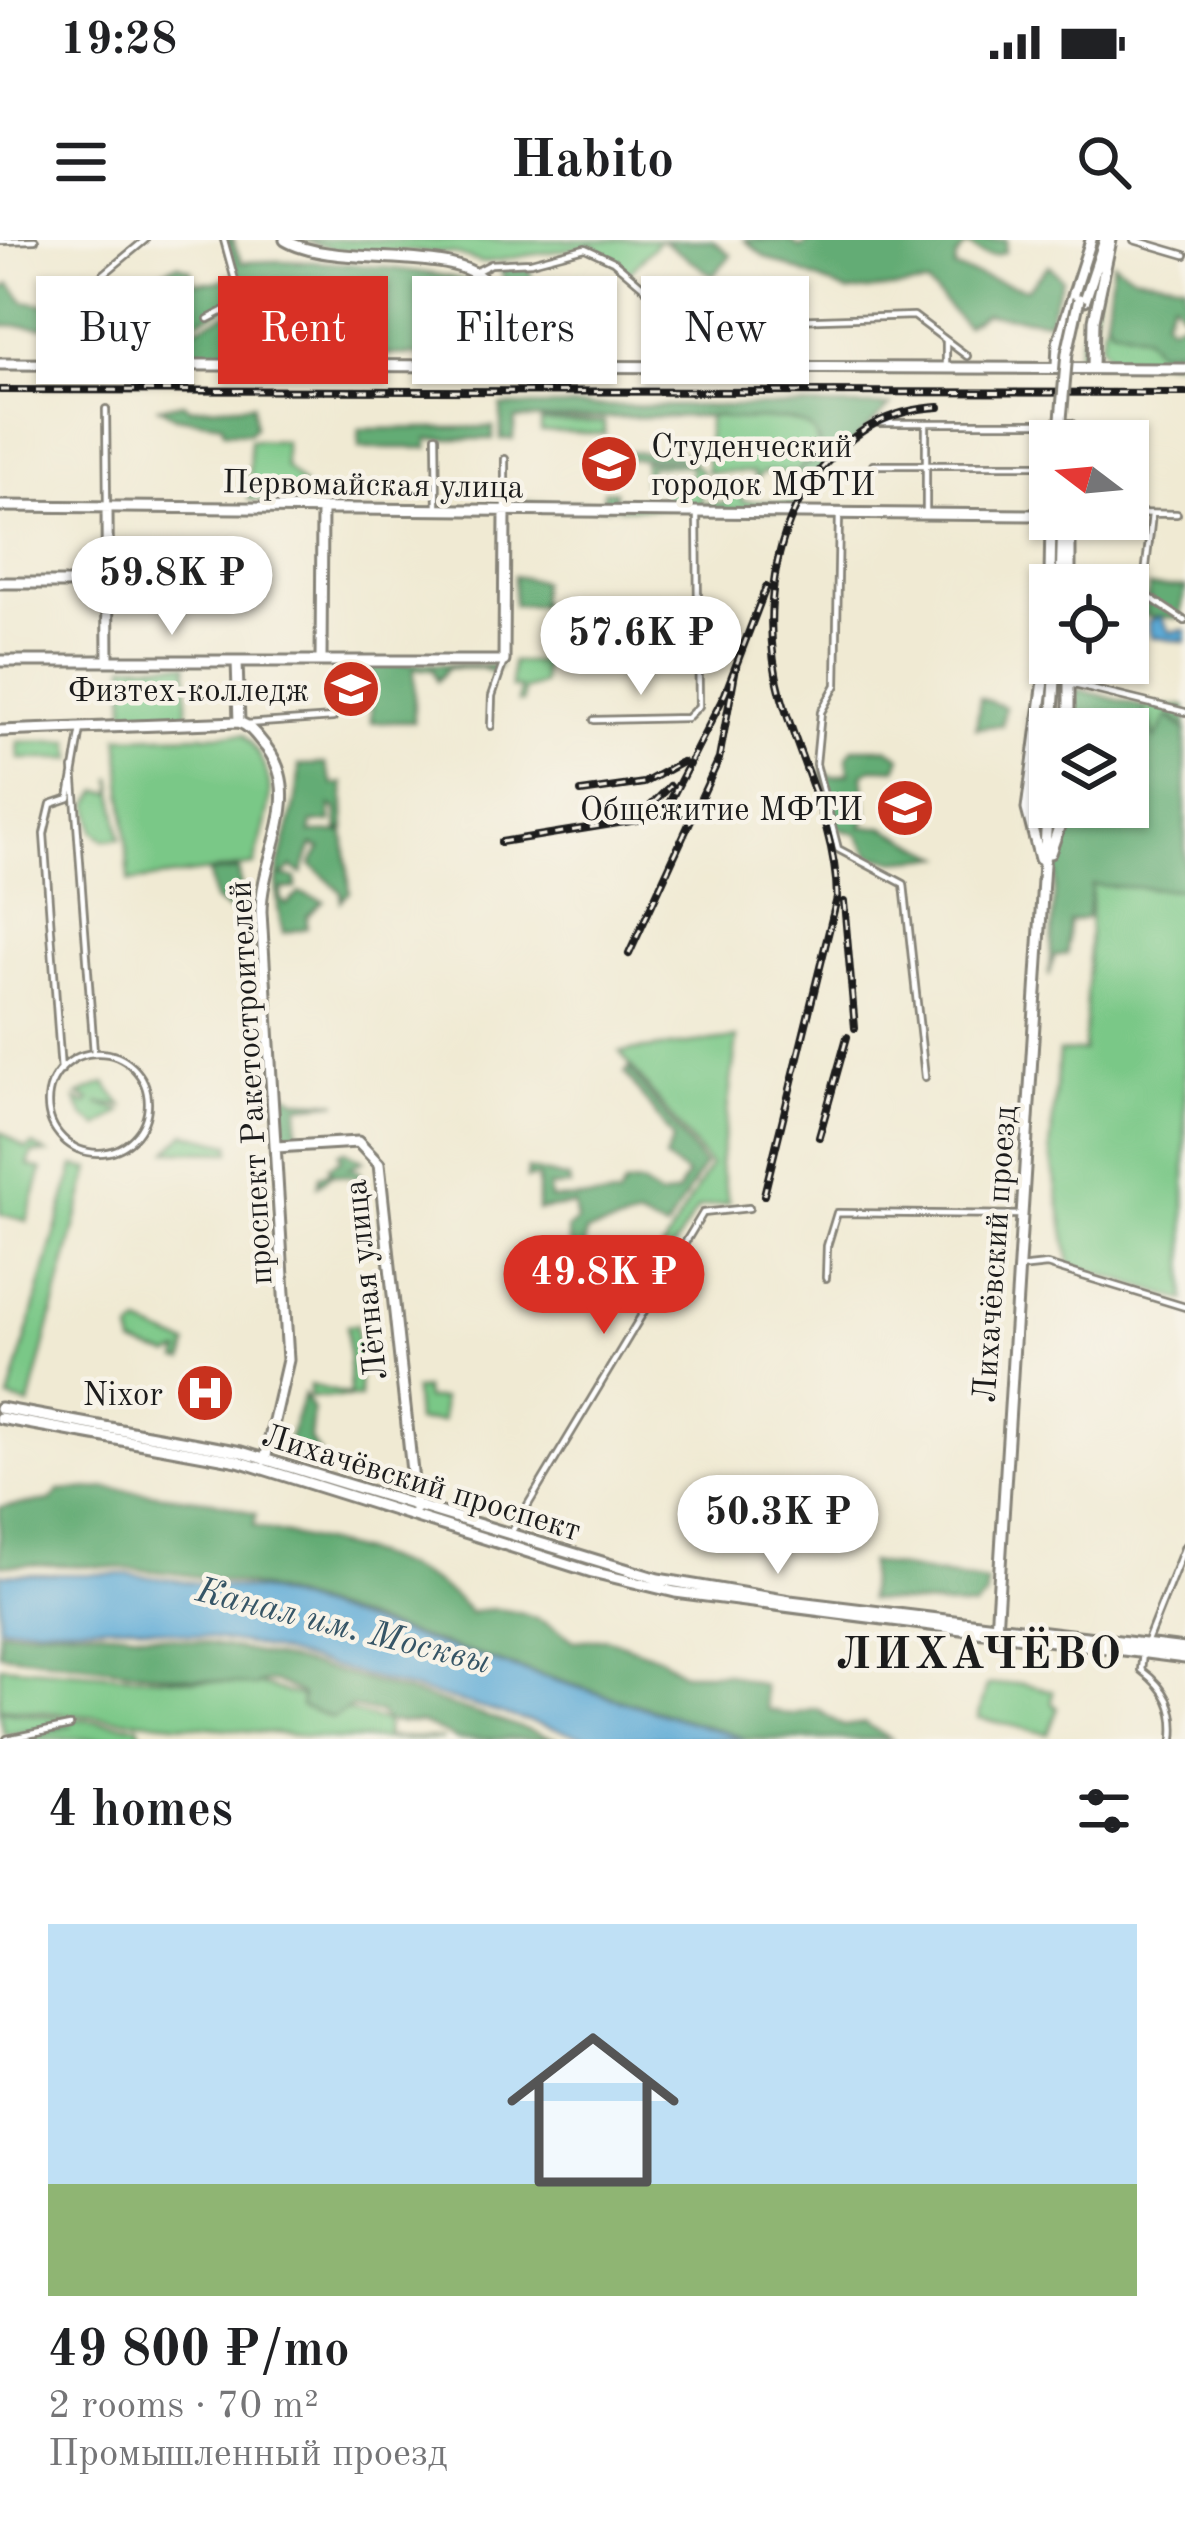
<!DOCTYPE html>
<meta charset="utf-8">
<style>
:root{--surface:#fff;--page:#f6f6f6;--text:#202124;--muted:#757577;--line:#e0e0e0;--accent:#d93025}
body{margin:0;font-family:"Old Standard TT",serif;background:var(--page);color:var(--text);height:100vh;display:flex;flex-direction:column;font-size:45px;white-space:nowrap}
*{box-sizing:border-box;margin:0}
p{font-size:39px;color:var(--muted)}
.icon{flex:none;width:66px;height:66px;fill:none;stroke:currentColor;stroke-width:2;stroke-linecap:round;stroke-linejoin:round}
.map{position:relative;height:1499px;overflow:hidden}
.details{display:flex;flex-direction:column;background:var(--surface);flex:1}
.details>*{flex:none}
.top-card{position:absolute;left:36px;top:36px;width:1113px;height:108px;display:flex;gap:24px}
.needle{width:78px;rotate:286deg}
.controls{position:absolute;left:1029px;top:180px;display:grid;gap:24px}
.controls a{display:grid;place-items:center;width:120px;height:120px;border-radius:0px;background:var(--surface);box-shadow:0 3px 9px #0004;font-size:60px}
.price{position:absolute;translate:-50% -102px;padding:0 27px;border-radius:42px;background:#fff;color:#222;font-size:39px;line-height:78px;filter:drop-shadow(0 3px 6px #0008)}
.price::after{content:'';position:absolute;left:50%;top:72px;width:36px;height:27px;margin-left:-18px;background:inherit;clip-path:polygon(0 0,100% 0,50% 100%)}
.price.current{background:var(--accent);color:#fff}
ul{padding:0;list-style:none}
li{display:grid;align-content:center;gap:24px;height:636px;padding:0 48px}
li+li{border-top:3px solid var(--line)}
li span{display:grid;place-items:center;height:372px;border-radius:0px;color:#555}
li>.icon{margin-inline-start:auto}
span .icon{width:216px;height:216px;fill:#fffc;stroke-width:1}
li b{font-size:51px}
h2{display:flex;justify-content:space-between;align-items:center;height:144px;padding:0 48px;font-size:51px}
.pill{padding:0 42px;border-radius:0px;background:var(--surface);box-shadow:0 3px 9px #0004;font-size:42px;line-height:108px}
.pill.current{background:var(--accent);color:#fff}
.status{display:flex;justify-content:space-between;align-items:center;height:84px;padding:0 60px;background:var(--surface);direction:ltr}
.status svg{height:33px;fill:currentColor}
header{display:flex;justify-content:space-between;align-items:center;height:156px;padding:0 48px;background:var(--surface);font-size:54px;font-weight:700}
.map>svg:first-child{display:block}
.green{fill:#7ac887;stroke:#4b7252;stroke-width:3}
.forest{fill:#63ac74;stroke:#406448;stroke-width:3}
.water{fill:#5daad6;stroke:#3c6379;stroke-width:3}
.lines{fill:none;stroke-linecap:round;stroke-linejoin:round}
.street-casing{stroke:#868378;stroke-width:10}
.secondary-casing{stroke:#868378;stroke-width:15}
.street{stroke:#fff;stroke-width:4.5}
.secondary{stroke:#fff;stroke-width:9}
.rail-casing{stroke:#1c1c1c;stroke-width:8}
.rail{stroke:#f7f3e8;stroke-width:3;stroke-dasharray:9;stroke-linecap:butt}
.secondary-bridge-casing{stroke:#868378;stroke-width:15;stroke-linecap:butt}
.secondary-bridge{stroke:#fff;stroke-width:9}
.labels{text-anchor:middle;stroke-width:9;stroke-linejoin:round;paint-order:stroke}
.poi-label{font-size:33px;fill:#1c1c1c;stroke:#f7f3e8;text-anchor:end}
.street-label{font-size:33px;fill:#1c1c1c;stroke:#f7f3e8}
.water-label{font-size:36px;font-style:italic;fill:#365566;stroke:#f7f3e8}
.district-label{font-size:45px;font-weight:bold;letter-spacing:3px;fill:#1c1c1c;stroke:#f7f3e8}
</style>
<div class="status"><b>19:28</b><svg viewBox="0 0 49 12"><path d="M0 12V9h3v3zM5 12V6h3v6zM10 12V3h3v9zM15 12V0h3v12zM26 1h20v11H26zM47 4h2v5h-2z"/></svg></div>
<header><svg class="icon" aria-label="menu" viewBox="0 0 24 24"><path d="M4 6h16M4 12h16M4 18h16"/></svg>Habito<svg class="icon" aria-label="search" viewBox="0 0 24 24"><circle cx="10" cy="10" r="6"/><path d="M15 15l6 6"/></svg></header>
<div class="map">
<svg width="1185" height="1499" viewBox="0 0 1185 1499">
<rect width="100%" height="100%" fill="#f7f3e8"/>
<filter id="ink" filterUnits="userSpaceOnUse"><feTurbulence type="fractalNoise" baseFrequency=".00833" numOctaves="2"/><feDisplacementMap in="SourceGraphic" scale="24" xChannelSelector="R" yChannelSelector="G"/><feConvolveMatrix kernelMatrix="1 2 1 2 8 2 1 2 1" color-interpolation-filters="sRGB"/></filter>
<filter id="wash" filterUnits="userSpaceOnUse"><feTurbulence type="fractalNoise" baseFrequency=".004" numOctaves="4" result="noise"/><feDisplacementMap in="SourceGraphic" scale="48" xChannelSelector="R" yChannelSelector="G"/><feGaussianBlur stdDeviation="2.7" result="paint"/><feColorMatrix in="noise" values="0 0 0 0 0 0 0 0 0 0 0 0 0 0 0 0 0 1.4 0 .05"/><feComposite in="paint" operator="in"/></filter>
<g filter="url(#wash)">
<rect width="100%" height="100%" fill="#f0ead3"/>
<path class="green" d="M303 0H660L629 33 593 5 482 23 453 13 333 9Z
M1104 11 1089 120H1075Z
M1106 77 1111 87 1185 107V122L1108 117 1100 104Z
M713 176C741 183 791 170 814 190L819 208 797 232H763L756 240 754 232H707L708 179Z
M541 181 604 182 605 194 541 191Z
M250 200 285 201V226L303 245V261L249 260Z
M644 222H692L701 231V268H620V259L664 260V249H677L678 238 691 237V226H649L648 238H666V243L644 244Z
M727 251H742V261L796 263 794 270H706V263H727Z
M643 357 641 385 670 386V372H645L646 357H662V362L684 359 685 403H624L628 360Z
M512 422H543V444L524 450 523 462H518L520 448H511Z
M1052 423 1042 572 1034 558Z
M125 424H187V475H125Z
M1185 466V490L1174 476 1160 496 1151 497V486L1142 483 1145 467Z
M244 494C284 543 269 568 254 625L129 642 119 497Z
M70 501 73 519H19L18 502Z
M112 537 120 599 104 600 93 591 90 563 99 551 113 553Z
M1092 645 1185 650V1061L1070 1024 1050 909 1059 812 1084 811Z
M737 798 720 925 729 963 698 968 654 1038 646 1037 710 926 620 812Z
M105 843 123 866 97 863 122 872 99 887 84 877 76 860 87 864 90 860 78 855Z
M0 891 26 909 33 905 47 913H32L28 925 42 930 27 981 0 974Z
M185 893 230 904V912L168 911Z
M74 926 90 929 29 1165 9 1159Z
M140 1085 188 1105 184 1121 178 1120 180 1112 169 1116 134 1105 131 1092Z
M356 1085 360 1157H310V1145L350 1155 347 1086Z
M424 1149 425 1159H442V1181L416 1182 414 1150Z
M0 1426 261 1445 387 1482 386 1497 444 1499H336L0 1468Z
M1022 1443 1053 1451 1052 1463 1058 1468 1048 1494 978 1478 987 1445Z
M0 1471 138 1486 143 1499H11L73 1486 4 1494Z"/>
<path class="forest" d="M226 0H232L242 23C283 16 441 29 478 45L487 64 489 115 140 114 243 66V46Z
M712 0 731 15 713 36 663 1Z
M744 0H789L801 8 811 0H1007L1005 12C990 20 979 13 967 5L956 17 955 29 1027 49 1049 25 1062 39 1048 81 985 74 966 86 928 45 848 52 765 17Z
M1113 22 1133 35 1185 43V76L1173 60 1164 79 1170 85 1185 79V107L1157 111 1144 95 1111 87 1106 77Z
M178 24 191 30 192 42H217L233 35 239 61 131 112 115 111 106 35 124 50Z
M500 26H529L537 66 528 77 526 116 513 117 510 61Z
M99 42 108 113H63L47 87 0 85V50L10 44 24 61 49 65 61 77Z
M183 163 189 168 253 164 255 187 249 193 224 192 222 184 175 177 159 168Z
M501 166H890L799 252 800 228 813 220 819 203C806 163 746 188 719 176L515 179 513 199H501Z
M493 187V199H428V208H359V189Z
M605 203H620L621 212 693 213V219H605Z
M510 248H517L518 262 603 263 604 251H615V267L510 266Z
M514 336 541 341 540 366 514 365Z
M1149 347H1185L1180 378 1145 376Z
M371 423 499 426 492 433 482 428H448L437 441 433 430 414 429V482H371Z
M1076 449 1145 467 1143 483 1151 486 1155 499 1168 476 1185 490V650L1092 645 1087 678 1069 682 1067 714 1054 716 1049 736 1057 616 1072 567H1128V489H1075Z
M980 458 1005 467 1002 485 976 488Z
M853 508H887L901 517 896 529 872 528 863 534 867 576 861 587H883L943 617 893 621 870 615 857 594 836 588 822 531 833 537 849 533 847 517Z
M325 524 333 545 343 543 345 589 338 590 336 569 330 566 331 582 312 583 310 593 344 592 350 652 341 661V652L311 625 321 608 312 605 302 634 292 627 282 636 296 638V648L282 649 281 659 286 665 300 653 324 661 307 676V688L283 693C263 618 299 595 299 525Z
M239 630 242 666 230 671 214 660 209 633Z
M629 828 704 925 666 990 639 978 586 992 585 1011H571L567 989 577 981 574 965 538 970V937L527 939 528 929 569 939 570 946 549 947 550 959 618 957 625 945 640 944 660 957 677 953 687 935 665 919 673 899 625 833Z
M283 851 298 860 338 862 299 866 297 888 303 897 291 898 283 891Z
M344 910 364 921 349 928 360 931 361 938 332 934 318 945 320 935 331 932 329 926 342 919 339 913Z
M304 1154 313 1170 310 1200 320 1213 312 1220 293 1211 288 1200Z
M107 1248 213 1261 256 1274 254 1286C326 1305 419 1314 471 1373 503 1361 548 1380 574 1401L606 1398 662 1418 682 1433H726L763 1445 767 1469 789 1475 817 1469 843 1486 865 1483 890 1499H748L266 1349C178 1330 90 1323 0 1325V1267L50 1261 59 1251Z
M869 1322 987 1343 986 1357 974 1368 868 1360Z
M69 1389C235 1392 400 1450 557 1499H457L421 1483 387 1482 380 1473 351 1467 333 1478 301 1466 302 1455C287 1446 270 1437 253 1446L0 1414V1391Z"/>
<path class="water" d="M1160 376 1170 392 1185 390V402L1151 397 1148 382Z
M0 1334H126L265 1351 744 1499H592L254 1405 131 1385 0 1387Z"/>
</g>
<g filter="url(#ink)">
<g class="lines">
<defs>
<path id="street" d="M1134 0 1185 15
M0 1 35 0
M477 31 491 24 531 22 585 8 613 21 674 73 686 70 711 41 791 80 914 76 967 116
M58 72 145 0
M208 79 241 62 224 0
M946 101V126
M106 169 107 267
M879 183H1071L1078 188 1076 201
M926 183V274
M436 196 437 270
M873 225H1050
M505 267V219
M1128 273 1177 274
M839 274 836 445 821 472 816 524 838 609 904 644 925 837
M1152 274 1143 353 1185 381
M1142 409 1143 354
M1070 444 1185 472
M594 480 687 478 699 466 697 273
M246 484 333 478
M491 486 492 456 504 421
M73 528 94 813
M48 863a50 50 0 1 1 100 0a50 50 0 1 1-100 0Z
M61 831 44 594 51 564 69 558 81 489
M1019 1028 1047 1025 1185 1067
M826 1038 827 1006 837 973 1023 975
M511 1293 703 973 749 968
M1147 1401 1185 1306
M1143 1413 1141 1430C1167 1449 1176 1469 1173 1499
M7 1499 70 1486"/>
<path id="secondary" d="M285 0C338 32 469 0 492 51 502 73 498 101 498 125
M1085 60 1105 0
M0 124 1185 129
M1057 126 1058 103 1091 0
M1093 127 1094 80 1111 0
M0 266 1034 275
M107 267 108 421
M1034 275 1050 258
M0 343H107
M1061 345 1063 279
M1070 345V279
M1049 397 1051 279
M0 421H504L505 271
M237 421 239 482
M321 421 322 268
M1052 489 1056 423
M1069 489V423
M0 491 239 482C252 487 257 497 266 507 306 557 261 615 261 672L288 1120 265 1220
M1050 613 1066 567
M1040 619 1027 569 1050 395
M276 907 358 902 379 924 416 1269
M0 1168 241 1212 658 1339 790 1361 1185 1409
M0 1178 238 1221 592 1332 675 1352 1185 1418
M996 1391 1050 528"/>
</defs>
<use href="#street" class="street-casing"/>
<use href="#secondary" class="secondary-casing"/>
<use href="#street" class="street"/>
<use href="#secondary" class="secondary"/>
<defs>
<path id="rail" d="M0 150 1185 153
M581 552 644 543 682 522
M666 569 725 454 766 347
M501 602 637 580 670 546
M844 662 855 788
M629 714 719 519 736 427
M819 897 847 797
M764 955 837 658C836 585 800 524 781 455 761 383 771 286 822 228 855 190 887 170 939 167"/>
</defs>
<use href="#rail" class="rail-casing"/>
<use href="#rail" class="rail"/>
<defs>
<path id="secondary-bridge" d="M1059 201 1067 113 1079 59"/>
</defs>
<use href="#secondary-bridge" class="secondary-bridge-casing"/>
<use href="#secondary-bridge" class="secondary-bridge"/>
</g>
</g>
<defs>
<symbol id="university-disc" viewBox="-11 -11 22 22"><circle r="9.5" fill="#c8321e" stroke="#f7f3e8"/><path d="M0-5L7-2L0 1L-7-2ZM-4 1L0 2.5L4 1V4Q0 6-4 4Z" fill="#fff"/></symbol>
<symbol id="hospital-disc" viewBox="-11 -11 22 22"><circle r="9.5" fill="#c8321e" stroke="#f7f3e8"/><path d="M-5-5h3v3.5h4V-5h3V5h-3V1.5h-4V5h-3Z" fill="#fff"/></symbol>
</defs>
<g fill-rule="evenodd">
<use href="#university-disc" x="576" y="191" width="66" height="66"/>
<use href="#university-disc" x="318" y="416" width="66" height="66"/>
<use href="#university-disc" x="872" y="535" width="66" height="66"/>
<use href="#hospital-disc" x="172" y="1120" width="66" height="66"/>
</g>
<g class="labels">
<g class="poi-label">
<text x="651" y="217" text-anchor="start">Студенческий<tspan x="651" dy="38">городок МФТИ</tspan></text>
<text x="309" y="461">Физтех-колледж</text>
<text x="863" y="580">Общежитие МФТИ</text>
<text x="163" y="1165">Nixor</text>
</g>
<g class="street-label">
<text transform="translate(373 243) rotate(1)" y="12">Первомайская улица</text>
<text transform="translate(249 843) rotate(-93)" y="12">проспект Ракетостроителей</text>
<text transform="translate(993 1014) rotate(-86)" y="12">Лихачёвский проезд</text>
<text transform="translate(364 1040) rotate(-96)" y="12">Лётная улица</text>
<text transform="translate(422 1241) rotate(17)" y="12">Лихачёвский проспект</text>
</g>
<g class="water-label">
<text transform="translate(344 1384) rotate(14)" y="13">Канал им. Москвы</text>
</g>
<g class="district-label">
<text x="980" y="1428">ЛИХАЧЁВО</text>
</g>
</g>
</svg>
<div class="controls">
<a><svg class="needle" viewBox="-14 -14 28 28"><path d="M0-13l5 13h-10z" fill="#e53935"/><path d="M0 13l5-13h-10z" fill="#757577"/></svg></a>
<a><svg class="icon" aria-label="locate" viewBox="0 0 24 24"><circle cx="12" cy="12" r="6"/><path d="M12 2v4M12 18v4M2 12h4M18 12h4"/></svg></a>
<a><svg class="icon" aria-label="layers" viewBox="0 0 24 24"><path d="M12 4l9 5-9 5-9-5zM3 14l9 5 9-5"/></svg></a>
</div>
<b class="price" style="left:172px;top:398px">59.8K ₽</b>
<b class="price" style="left:641px;top:458px">57.6K ₽</b>
<b class="price current" style="left:604px;top:1097px">49.8K ₽</b>
<b class="price" style="left:778px;top:1337px">50.3K ₽</b>
<div class="top-card">
<a class="pill">Buy</a>
<a class="pill current">Rent</a>
<a class="pill">Filters</a>
<a class="pill">New</a>
</div>
</div>
<section class="details">
<h2>4 homes<svg class="icon" aria-label="filters" viewBox="0 0 24 24"><path d="M4 7h16M4 17h16"/><circle cx="9" cy="7" r="2"/><circle cx="15" cy="17" r="2"/></svg></h2>
<ul>
<li><span style="background:linear-gradient(#bfe0f5 70%,#8fb573 0)"><svg class="icon" aria-label="home" viewBox="0 0 24 24"><path d="M3 11l9-7 9 7M6 9v11h12V9"/></svg></span><div><b>49 800 ₽/mo</b><p>2 rooms · 70 m²</p><p>Промышленный проезд</p></div></li>
</ul>
</section>
